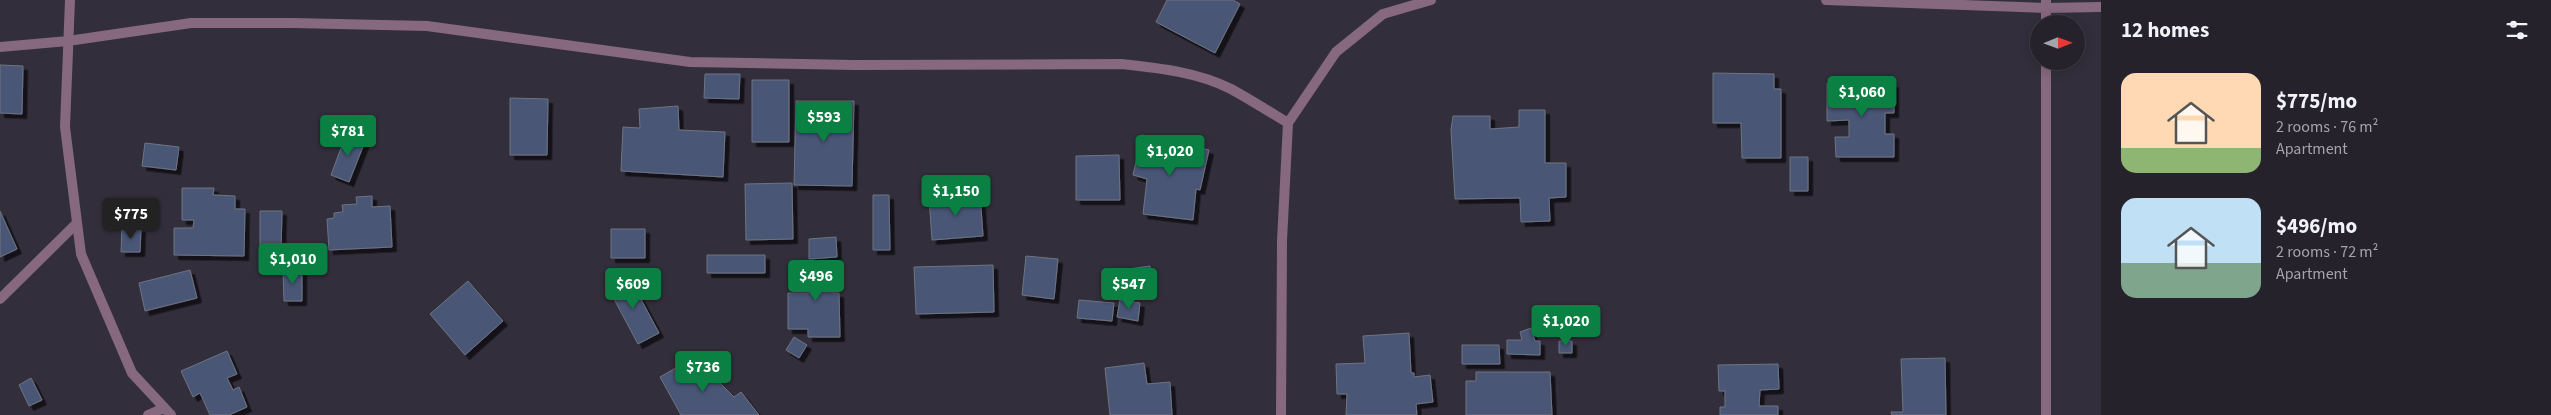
<!DOCTYPE html>
<meta charset="utf-8">
<style>
:root{--surface:#26222c;--page:#322f38;--text:#f1f3f6;--muted:#a4a4a9;--line:#423f48;--accent:#0b8043}
body{margin:0;font-family:"Source Sans 3",sans-serif;background:var(--page);color:var(--text);height:100vh;display:flex;flex-direction:column;font-size:19px;white-space:nowrap}
*{box-sizing:border-box;margin:0}
p{font-size:16px;color:var(--muted)}
.icon{flex:none;width:28px;height:28px;fill:none;stroke:currentColor;stroke-width:2;stroke-linecap:round;stroke-linejoin:round}
.map{position:relative;flex:1;overflow:hidden}
.details{display:flex;flex-direction:column;background:var(--surface);width:450px}
.details>*{flex:none}
.needle{width:32px;rotate:89deg}
.controls{position:absolute;left:2030px;top:15px;display:grid;gap:10px}
.controls a{display:grid;place-items:center;width:55px;height:55px;border-radius:50%;background:var(--surface);box-shadow:0 2px 12px #0003,0 0 0 1px var(--line);font-size:25px}
.price{position:absolute;translate:-50% -42px;padding:0 11px;border-radius:5px;background:var(--accent);color:#fff;font-size:16px;line-height:32px;filter:drop-shadow(0 1px 2px #0008)}
.price::after{content:'';position:absolute;left:50%;top:30px;width:15px;height:11px;margin-left:-8px;background:inherit;clip-path:polygon(0 0,100% 0,50% 100%)}
.price.current{background:#222;color:#fff}
ul{padding:0;list-style:none}
li{display:flex;align-items:center;gap:15px;height:125px;padding:0 20px}
li span{display:grid;place-items:center;flex:none;width:140px;height:100px;border-radius:15px;color:#555}
li>.icon{margin-inline-start:auto}
span .icon{width:60px;height:60px;fill:#fffc;stroke-width:1}
li b{font-size:21px}
h2{display:flex;justify-content:space-between;align-items:center;height:60px;padding:0 20px;font-size:21px}
main{display:flex;flex:1;min-height:0}
.map>svg:first-child{display:block}
.building{fill:#4a5776;stroke:#6d7482;filter:url(#shadow)}
.lines{fill:none;stroke-linecap:round;stroke-linejoin:round}
.minor{stroke:#86687f;stroke-width:10}
</style>
<main>
<div class="map">
<svg width="2101" height="415" viewBox="0 0 2101 415">
<defs>
<filter id="shadow"><feDropShadow dx="4.5" dy="4.5" stdDeviation="0" flood-color="#0009"/></filter>
</defs>
<rect width="100%" height="100%" fill="#322e3b"/>
<path class="building" d="M1167 0H1233L1240 4 1215 53 1156 22Z
M0 65 23 66 22 114 0 113Z
M1713 73 1774 74V89H1781V158H1742L1741 123H1713Z
M705 74H740L739 99 704 98Z
M752 80H789V142H752Z
M1827 83H1894V113H1885V134H1894V157H1836L1835 137H1849V120L1827 121Z
M510 98 548 99 547 155H510Z
M796 101H854L852 186 794 185Z
M678 106 679 130 725 132 723 177 621 171 623 127 640 128 639 109Z
M1519 110H1545V163H1566V197L1549 198 1550 221 1521 222 1520 198 1455 199 1451 130 1453 116H1490V129L1519 127Z
M347 132 366 139 349 182 331 175Z
M1142 135 1209 150 1200 190 1196 189 1193 220 1143 214 1147 179 1133 175Z
M145 143 179 147 176 170 142 166Z
M1119 155 1120 200H1076V156Z
M1790 157H1808V191H1790Z
M792 183 793 239 746 240 745 184Z
M182 188H214L213 195 235 196V209H245L244 256 174 255V228H193L194 220H182Z
M980 194 983 236 932 240 929 197Z
M873 195H889L890 250H873Z
M372 196V207L390 206 392 247 329 250 327 219 334 218V213L343 212 342 205 357 204 356 197Z
M0 211 17 249 0 257Z
M260 211H282L281 252H260Z
M122 227 141 228 140 252H121Z
M611 229H645V258H611Z
M836 237 837 257 809 259V239Z
M707 255H765V273H707Z
M1026 256 1058 259 1054 299 1022 295Z
M838 264V284H833V293H839L840 337H808V329H788V293H809V284H801L800 265Z
M993 265 994 312 916 314 914 267Z
M1150 266 1152 284 1123 286 1121 270Z
M302 269V301H284L283 270Z
M190 270 197 298 145 311 139 283Z
M628 275 659 333 638 344 607 286Z
M468 281 503 321 465 355 430 314Z
M1079 300 1114 303 1112 321 1077 318Z
M1120 300 1140 303 1138 321 1117 317Z
M1531 328 1535 341H1540V355L1507 354V340H1522L1520 332Z
M1409 333 1411 373H1414V377L1430 375 1433 402 1416 404 1417 415H1346L1347 394H1337L1336 364 1365 363 1363 336Z
M794 337 807 345 799 358 786 350Z
M1559 341H1572V353H1559Z
M1462 345H1499L1500 364H1462Z
M227 351 237 374 227 378 233 390 239 387 247 407 229 415H210L200 393 193 397 181 371Z
M1945 358 1946 415H1892L1891 412H1903L1901 359Z
M688 361 691 367 698 361 734 397 741 392 759 415H681L660 377Z
M1144 363 1147 384 1170 382 1172 415H1110L1105 368Z
M1778 364 1779 389 1760 390 1759 406H1778V415H1720V407H1725V391H1719L1718 365Z
M1476 372H1550L1552 415H1466V381H1476Z
M31 378 42 400 29 406 19 385Z"/>
<g class="lines">
<path class="minor" d="M70 0 65 127 81 254 132 373 171 415
M1826 0 2046 8 2101 7
M2046 24V0
M0 47 68 41 191 23H293L427 26 690 62 854 65 1122 64C1159 68 1198 72 1231 89 1251 100 1270 112 1288 123
M0 299 77 223
M148 415 164 408
M1281 415 1282 241 1288 123 1336 52 1383 14 1431 0
M2046 415V61"/>
</g>
</svg>
<div class="controls">
<a><svg class="needle" viewBox="-14 -14 28 28"><path d="M0-13l5 13h-10z" fill="#e53935"/><path d="M0 13l5-13h-10z" fill="#a4a4a9"/></svg></a>
</div>
<b class="price" style="left:1862px;top:118px">$1,060</b>
<b class="price" style="left:824px;top:143px">$593</b>
<b class="price" style="left:348px;top:157px">$781</b>
<b class="price" style="left:1170px;top:177px">$1,020</b>
<b class="price" style="left:956px;top:217px">$1,150</b>
<b class="price current" style="left:131px;top:240px">$775</b>
<b class="price" style="left:293px;top:285px">$1,010</b>
<b class="price" style="left:816px;top:302px">$496</b>
<b class="price" style="left:633px;top:310px">$609</b>
<b class="price" style="left:1129px;top:310px">$547</b>
<b class="price" style="left:1566px;top:347px">$1,020</b>
<b class="price" style="left:703px;top:393px">$736</b>
</div>
<section class="details">
<h2>12 homes<svg class="icon" aria-label="filters" viewBox="0 0 24 24"><path d="M4 7h16M4 17h16"/><circle cx="9" cy="7" r="2"/><circle cx="15" cy="17" r="2"/></svg></h2>
<ul>
<li><span style="background:linear-gradient(#ffd9b3 75%,#8fb573 0)"><svg class="icon" aria-label="home" viewBox="0 0 24 24"><path d="M3 11l9-7 9 7M6 9v11h12V9"/></svg></span><div><b>$775/mo</b><p>2 rooms · 76 m²</p><p>Apartment</p></div></li>
<li><span style="background:linear-gradient(#bfe0f5 65%,#7fa58c 0)"><svg class="icon" aria-label="home" viewBox="0 0 24 24"><path d="M3 11l9-7 9 7M6 9v11h12V9"/></svg></span><div><b>$496/mo</b><p>2 rooms · 72 m²</p><p>Apartment</p></div></li>
</ul>
</section>
</main>
